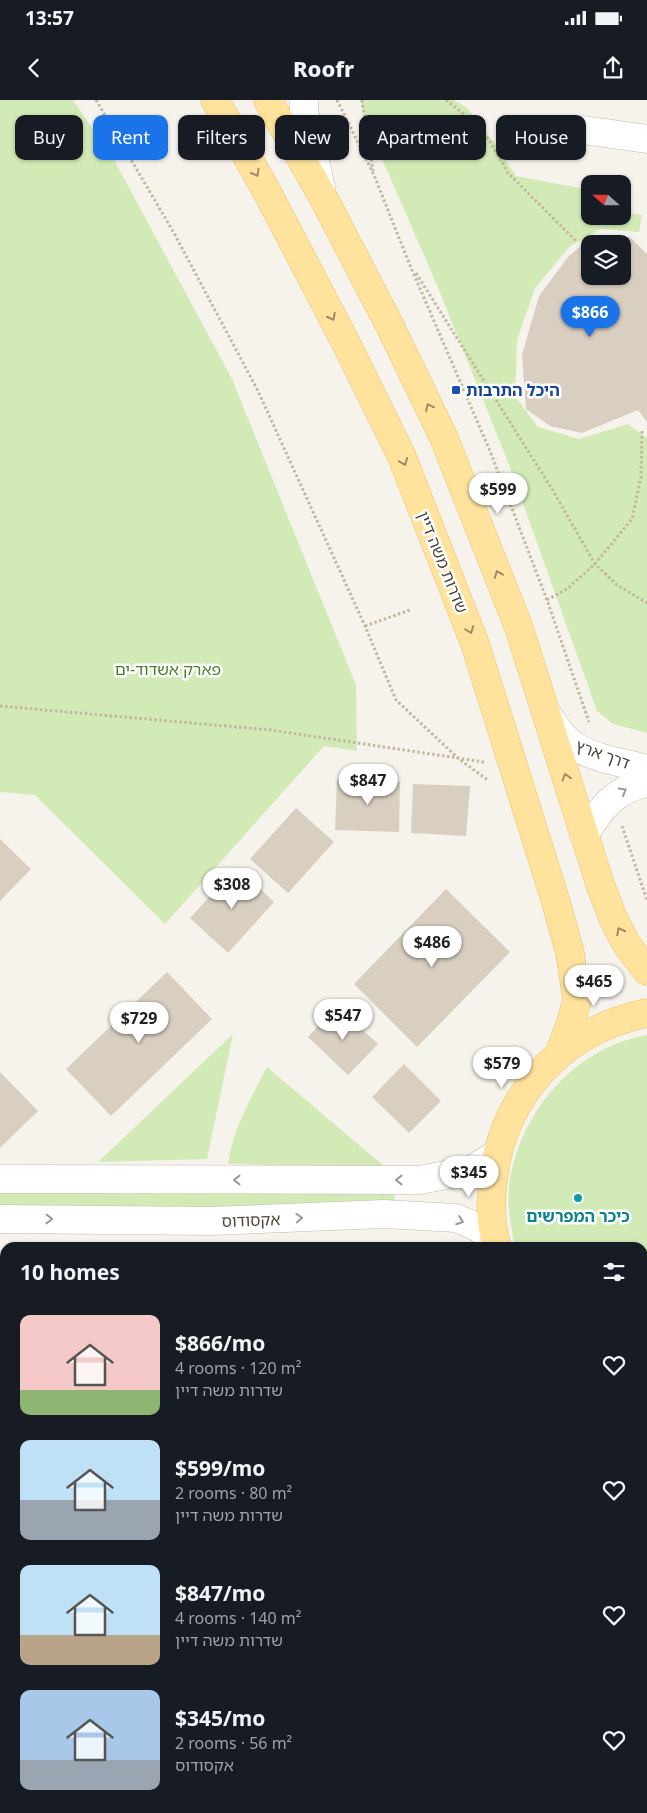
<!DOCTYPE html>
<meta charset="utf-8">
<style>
:root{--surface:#171b24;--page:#242831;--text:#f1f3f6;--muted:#9ea1a6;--accent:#1a73e8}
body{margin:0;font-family:"Noto Sans","Noto Sans Hebrew",sans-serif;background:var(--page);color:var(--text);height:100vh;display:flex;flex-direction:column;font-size:19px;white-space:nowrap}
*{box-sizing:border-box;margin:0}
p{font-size:16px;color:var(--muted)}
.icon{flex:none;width:28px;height:28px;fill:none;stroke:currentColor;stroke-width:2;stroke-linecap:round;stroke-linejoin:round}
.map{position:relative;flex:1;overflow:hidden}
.drawer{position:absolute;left:0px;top:1142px;width:648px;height:571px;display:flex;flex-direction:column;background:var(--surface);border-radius:15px 15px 0 0;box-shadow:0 1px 4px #0004}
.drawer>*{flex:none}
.banner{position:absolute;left:15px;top:15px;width:618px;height:45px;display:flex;gap:10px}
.needle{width:32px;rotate:291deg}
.buttons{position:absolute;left:581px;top:75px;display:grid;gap:10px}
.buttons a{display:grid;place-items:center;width:50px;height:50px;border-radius:10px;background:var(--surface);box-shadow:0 1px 4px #0004;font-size:25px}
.price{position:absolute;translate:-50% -42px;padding:0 11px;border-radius:18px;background:#fff;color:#222;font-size:16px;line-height:32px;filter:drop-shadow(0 1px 2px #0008)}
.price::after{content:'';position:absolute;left:50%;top:30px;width:15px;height:11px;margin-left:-8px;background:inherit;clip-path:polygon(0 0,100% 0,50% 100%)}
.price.active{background:var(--accent);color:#fff}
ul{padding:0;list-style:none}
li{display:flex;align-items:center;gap:15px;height:125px;padding:0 20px}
li span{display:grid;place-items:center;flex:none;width:140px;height:100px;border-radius:10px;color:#555}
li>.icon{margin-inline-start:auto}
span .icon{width:60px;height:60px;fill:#fffc;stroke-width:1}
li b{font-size:21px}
h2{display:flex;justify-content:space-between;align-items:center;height:60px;padding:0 20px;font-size:21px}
.chip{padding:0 18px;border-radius:10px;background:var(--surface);box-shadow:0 1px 4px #0004;font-size:18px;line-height:45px}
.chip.active{background:var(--accent);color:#fff}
.status{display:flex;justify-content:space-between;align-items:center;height:35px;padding:0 25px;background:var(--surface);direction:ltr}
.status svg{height:14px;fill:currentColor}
header{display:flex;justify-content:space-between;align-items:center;height:65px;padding:0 20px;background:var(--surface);font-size:22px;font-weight:800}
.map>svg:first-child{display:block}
.green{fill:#d2eab5}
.sand{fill:#f9efc9}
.building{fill:#d8cfc1;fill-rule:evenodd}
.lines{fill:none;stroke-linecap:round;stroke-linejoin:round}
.minor-casing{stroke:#c2bbae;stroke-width:29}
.major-casing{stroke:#e6c16a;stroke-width:29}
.path{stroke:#c4b79f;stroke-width:3;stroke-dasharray:2.5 2.5;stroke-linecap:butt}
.minor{stroke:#fff;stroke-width:28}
.major{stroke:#ffe39c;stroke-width:28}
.oneway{stroke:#9c8c66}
.oneway2{stroke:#9c9892}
.transit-dot{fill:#1a4fb4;stroke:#fff;stroke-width:2}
.culture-dot{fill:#0f9aa8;stroke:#fff;stroke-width:2}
.labels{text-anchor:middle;stroke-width:5;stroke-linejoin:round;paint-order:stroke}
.transit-label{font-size:16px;font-weight:bold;fill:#164399;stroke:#fff;text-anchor:start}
.street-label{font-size:16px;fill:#4b4439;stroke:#fff}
.park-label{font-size:16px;fill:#4a7f2a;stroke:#fff}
.culture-label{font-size:16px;font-weight:bold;fill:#0d838f;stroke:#fff}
</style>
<div class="status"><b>13:57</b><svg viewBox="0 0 49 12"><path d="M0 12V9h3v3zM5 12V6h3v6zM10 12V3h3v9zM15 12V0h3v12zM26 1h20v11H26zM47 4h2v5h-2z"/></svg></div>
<header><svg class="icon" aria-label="back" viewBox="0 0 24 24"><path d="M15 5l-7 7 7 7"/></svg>Roofr<svg class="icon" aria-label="share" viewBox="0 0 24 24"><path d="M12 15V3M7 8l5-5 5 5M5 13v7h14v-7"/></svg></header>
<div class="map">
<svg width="647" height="1713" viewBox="0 0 647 1713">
<rect width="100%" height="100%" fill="#f6f3ec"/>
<path class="green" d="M0 0H73L113 58 232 279 356 585 357 651 324 646 165 824 35 695 0 692Z
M360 0H454L467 8 494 42 516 76 590 90V116H622L623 112 642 115 639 132 601 129 570 146 535 188 517 240 515 296 538 327 579 339 628 324 647 338V633L613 624 597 611 510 367 437 185 365 20Z
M233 934 207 1059 98 1062Z
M647 935V1268L642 1267V1148L515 1147C511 1125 506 1102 510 1079 523 1009 575 948 647 935Z
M267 967 385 1067 228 1064C233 1029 251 998 267 967Z
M0 1087 394 1092 395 1103 0 1114Z"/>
<path class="sand" d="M643 1331 647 1333V1513L643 1514Z
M191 1709H335L330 1713H195Z"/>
<path class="building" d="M592 136 630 137 647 154V322L638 310 582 333 550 326 526 309 522 255 539 196 568 157ZM590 144H622V176H590Z
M337 680 400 682 399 732 335 730Z
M413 684 470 686 466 736 411 733Z
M296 708 334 742 288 793 250 759Z
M0 739 31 769 0 801Z
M237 767 274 802 228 853 190 818Z
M446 789 510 852 417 947 354 884Z
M167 872 212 919 111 1016 66 969Z
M337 906 378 944 348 975 308 937Z
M404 964 441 1001 409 1033 372 997Z
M0 972 38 1011 0 1048Z
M5 1437V1501L1 1499 4 1493 0 1491V1450Z
M8 1709H38L42 1713H0Z
M419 1709H479L481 1713H410Z"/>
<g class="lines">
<defs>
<path id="minor" d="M304 0V11L321 88
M583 30 647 39
M546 612C554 625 563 639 576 647 597 659 624 663 647 669
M584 736C599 710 616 688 647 683
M0 1079 420 1080 471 1070 495 1055
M0 1119 212 1121 384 1114 456 1118 477 1127 495 1140
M0 1577 5 1581
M0 1698 5 1692
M138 1709 142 1713
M93 1713 98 1709"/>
<path id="major" d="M215 0 266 90 348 247 402 357 475 544 555 799 570 853 577 900 571 922 559 954
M268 0 323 97 390 226 444 338 519 528 600 784 613 818 627 845 647 871
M497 1148C491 1126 490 1101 493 1080 503 994 563 930 647 913
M642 1283 647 1284"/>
</defs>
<use href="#minor" class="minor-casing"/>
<use href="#major" class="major-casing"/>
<path class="path" d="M96 0 174 133 258 291 365 526 396 600 459 659 489 681
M337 0 374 75 409 163 490 351 547 500 589 622
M362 0 373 71
M446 0 470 19 489 40 508 73 576 141
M416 173 552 389 595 464 617 485 647 503
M547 500 567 489 595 464 632 419 641 377 642 331
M365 526 410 510
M0 606 271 630 484 662
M622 726 647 800
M603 891 623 885
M0 1381H5"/>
<use href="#minor" class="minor"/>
<use href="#major" class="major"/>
</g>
<defs><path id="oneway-chevron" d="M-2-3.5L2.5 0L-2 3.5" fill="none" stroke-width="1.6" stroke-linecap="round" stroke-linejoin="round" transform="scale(1.25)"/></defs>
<g class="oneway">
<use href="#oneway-chevron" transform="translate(256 73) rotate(60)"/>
<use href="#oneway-chevron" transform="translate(332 217) rotate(63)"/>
<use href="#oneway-chevron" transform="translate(429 307) rotate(-116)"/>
<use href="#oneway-chevron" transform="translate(404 362) rotate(68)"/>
<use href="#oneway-chevron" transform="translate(498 474) rotate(-112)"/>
<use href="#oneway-chevron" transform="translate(470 530) rotate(69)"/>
<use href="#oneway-chevron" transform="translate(566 677) rotate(-107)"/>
<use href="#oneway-chevron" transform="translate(620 831) rotate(-117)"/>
</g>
<g class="oneway2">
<use href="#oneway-chevron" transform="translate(623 691) rotate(-30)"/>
<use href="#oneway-chevron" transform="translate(237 1080) rotate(-180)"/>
<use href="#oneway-chevron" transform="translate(399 1080) rotate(-180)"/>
<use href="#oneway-chevron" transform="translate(299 1118) rotate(-2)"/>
<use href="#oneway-chevron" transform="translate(49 1119) rotate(1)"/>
<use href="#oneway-chevron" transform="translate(460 1121) rotate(20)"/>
</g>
<rect class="transit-dot" x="451" y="285" width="10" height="10" rx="2.5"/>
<circle class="culture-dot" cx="578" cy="1098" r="5"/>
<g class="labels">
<g class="transit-label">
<text x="466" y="296">היכל התרבות</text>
</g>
<g class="street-label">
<text transform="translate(443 462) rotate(68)" y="6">שדרות משה דיין</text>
<text transform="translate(603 654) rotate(20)" y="6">דרך ארץ</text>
<text transform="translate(251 1120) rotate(-2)" y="6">אקסודוס</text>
</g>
<g class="park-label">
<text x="168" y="575">פארק אשדוד-ים</text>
</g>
<g class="culture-label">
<text x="578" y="1122">כיכר המפרשים</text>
</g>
</g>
</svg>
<div class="buttons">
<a><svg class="needle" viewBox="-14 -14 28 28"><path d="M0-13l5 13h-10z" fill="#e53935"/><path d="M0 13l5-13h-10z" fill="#9ea1a6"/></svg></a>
<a><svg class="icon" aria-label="layers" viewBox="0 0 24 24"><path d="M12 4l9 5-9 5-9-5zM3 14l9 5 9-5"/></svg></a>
</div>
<b class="price active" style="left:590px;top:238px">$866</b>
<b class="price" style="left:498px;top:415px">$599</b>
<b class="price" style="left:368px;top:706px">$847</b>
<b class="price" style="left:232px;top:810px">$308</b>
<b class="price" style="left:432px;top:868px">$486</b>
<b class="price" style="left:594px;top:907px">$465</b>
<b class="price" style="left:343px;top:941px">$547</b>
<b class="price" style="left:139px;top:944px">$729</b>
<b class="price" style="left:502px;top:989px">$579</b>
<b class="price" style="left:469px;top:1098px">$345</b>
<div class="banner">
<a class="chip">Buy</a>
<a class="chip active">Rent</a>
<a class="chip">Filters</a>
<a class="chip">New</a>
<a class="chip">Apartment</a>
<a class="chip">House</a>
</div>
<section class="drawer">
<h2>10 homes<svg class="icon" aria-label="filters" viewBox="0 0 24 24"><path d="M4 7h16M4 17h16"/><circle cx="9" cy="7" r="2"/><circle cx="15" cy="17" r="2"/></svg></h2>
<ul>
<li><span style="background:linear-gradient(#f6c9c9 75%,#8fb573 0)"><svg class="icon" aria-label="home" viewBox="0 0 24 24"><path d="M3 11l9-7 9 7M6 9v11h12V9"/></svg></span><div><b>$866/mo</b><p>4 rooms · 120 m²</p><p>שדרות משה דיין</p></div><svg class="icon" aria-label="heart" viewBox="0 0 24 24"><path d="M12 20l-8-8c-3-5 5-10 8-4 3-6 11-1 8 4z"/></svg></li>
<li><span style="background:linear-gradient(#bfe0f5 60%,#9aa5b1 0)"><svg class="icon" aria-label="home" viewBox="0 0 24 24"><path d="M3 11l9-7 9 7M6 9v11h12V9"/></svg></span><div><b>$599/mo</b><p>2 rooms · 80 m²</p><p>שדרות משה דיין</p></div><svg class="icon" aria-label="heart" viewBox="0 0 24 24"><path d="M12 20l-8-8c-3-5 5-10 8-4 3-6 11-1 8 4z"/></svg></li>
<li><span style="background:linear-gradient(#bfe0f5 70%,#b9a48a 0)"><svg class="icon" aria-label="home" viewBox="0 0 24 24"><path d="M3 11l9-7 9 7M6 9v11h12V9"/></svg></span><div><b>$847/mo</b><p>4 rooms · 140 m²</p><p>שדרות משה דיין</p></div><svg class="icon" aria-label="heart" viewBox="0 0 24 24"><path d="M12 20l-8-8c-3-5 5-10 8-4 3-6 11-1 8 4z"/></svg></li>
<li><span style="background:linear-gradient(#a9c7e8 70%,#9aa5b1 0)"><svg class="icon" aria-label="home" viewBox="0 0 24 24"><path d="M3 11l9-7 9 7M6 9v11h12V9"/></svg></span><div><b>$345/mo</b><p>2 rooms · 56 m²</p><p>אקסודוס</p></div><svg class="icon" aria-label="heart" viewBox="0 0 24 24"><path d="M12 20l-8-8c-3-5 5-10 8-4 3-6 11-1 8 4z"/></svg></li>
</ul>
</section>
</div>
